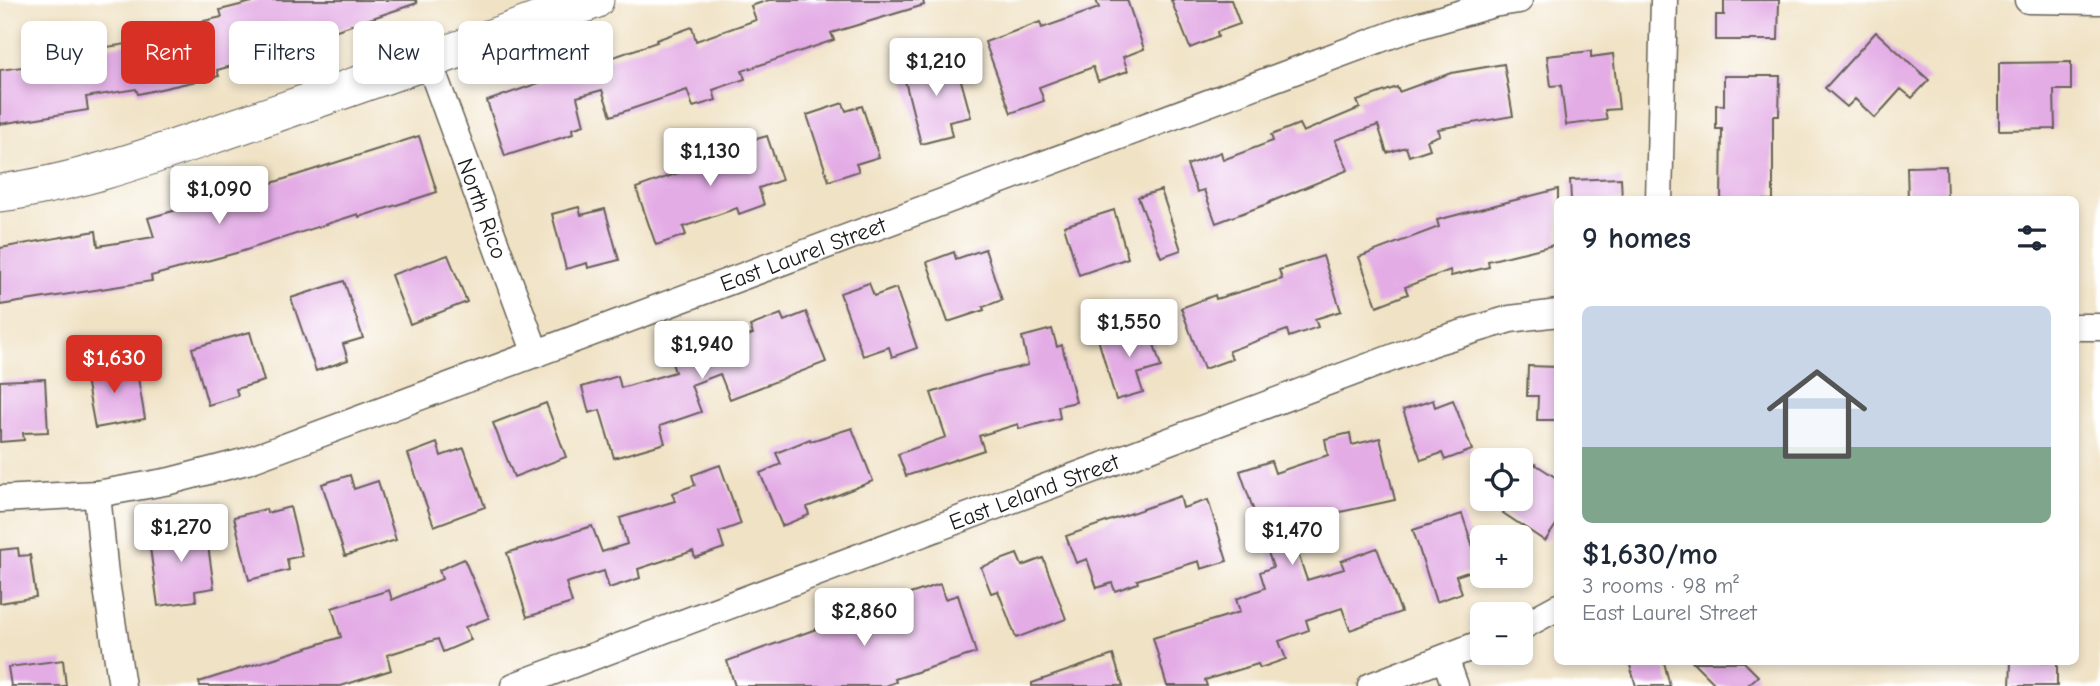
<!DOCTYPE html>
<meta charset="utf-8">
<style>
:root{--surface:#fff;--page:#f6f6f7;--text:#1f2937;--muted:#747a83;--accent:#d93025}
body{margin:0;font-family:"Comic Neue",sans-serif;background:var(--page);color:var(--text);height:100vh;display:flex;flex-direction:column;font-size:26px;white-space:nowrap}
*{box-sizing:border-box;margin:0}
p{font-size:23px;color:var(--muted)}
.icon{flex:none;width:38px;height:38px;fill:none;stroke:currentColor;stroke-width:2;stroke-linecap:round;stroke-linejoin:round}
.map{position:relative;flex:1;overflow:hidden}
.drawer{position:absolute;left:1554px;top:196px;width:525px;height:469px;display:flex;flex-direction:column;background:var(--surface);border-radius:10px;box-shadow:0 4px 10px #0003}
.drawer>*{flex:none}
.banner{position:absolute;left:21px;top:21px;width:665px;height:63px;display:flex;gap:14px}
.fabs{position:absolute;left:1470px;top:448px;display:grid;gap:14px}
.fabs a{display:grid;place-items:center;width:63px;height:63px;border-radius:10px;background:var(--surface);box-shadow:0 4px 10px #0003;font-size:35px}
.price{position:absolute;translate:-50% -60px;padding:0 16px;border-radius:7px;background:#fff;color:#222;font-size:23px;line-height:46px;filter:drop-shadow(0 2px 4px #0008)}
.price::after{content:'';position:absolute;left:50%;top:42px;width:21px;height:16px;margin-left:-10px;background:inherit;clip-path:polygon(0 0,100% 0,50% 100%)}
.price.current{background:var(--accent);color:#fff}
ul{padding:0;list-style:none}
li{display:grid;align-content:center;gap:14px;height:371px;padding:0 28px}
li span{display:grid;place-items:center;height:217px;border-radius:10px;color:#555}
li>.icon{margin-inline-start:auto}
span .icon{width:126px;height:126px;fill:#fffc;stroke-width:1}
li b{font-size:30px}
h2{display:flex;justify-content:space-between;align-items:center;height:84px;padding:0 28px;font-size:30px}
.chip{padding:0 24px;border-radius:10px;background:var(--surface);box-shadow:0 4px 10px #0003;font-size:24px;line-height:63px}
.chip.current{background:var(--accent);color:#fff}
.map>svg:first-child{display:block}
.building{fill:#e3ace5}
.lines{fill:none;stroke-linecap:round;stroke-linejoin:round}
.street-casing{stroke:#666157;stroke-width:29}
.secondary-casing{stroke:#666157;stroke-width:39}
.street{stroke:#fff;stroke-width:26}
.secondary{stroke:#fff;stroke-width:37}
.labels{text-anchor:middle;stroke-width:6;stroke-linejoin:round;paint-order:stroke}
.street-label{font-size:23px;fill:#1c1c1c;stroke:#fff}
</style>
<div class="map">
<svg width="2100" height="686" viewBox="0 0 2100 686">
<rect width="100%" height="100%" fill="#fff"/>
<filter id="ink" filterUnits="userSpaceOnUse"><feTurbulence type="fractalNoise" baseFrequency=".0143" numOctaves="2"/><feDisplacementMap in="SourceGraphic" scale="14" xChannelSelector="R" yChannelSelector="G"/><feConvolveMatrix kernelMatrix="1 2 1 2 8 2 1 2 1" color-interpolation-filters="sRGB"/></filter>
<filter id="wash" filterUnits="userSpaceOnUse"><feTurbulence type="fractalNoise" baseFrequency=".00686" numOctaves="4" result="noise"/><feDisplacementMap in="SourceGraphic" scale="28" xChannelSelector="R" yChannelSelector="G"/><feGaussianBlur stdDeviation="1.57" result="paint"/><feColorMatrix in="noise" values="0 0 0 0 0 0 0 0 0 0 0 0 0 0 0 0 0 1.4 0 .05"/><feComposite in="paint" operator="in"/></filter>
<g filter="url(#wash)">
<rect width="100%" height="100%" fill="#f0e2c5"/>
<g id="blocks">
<path class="building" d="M260 0H416L417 3 304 41 306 46 217 70 219 76 138 94 136 89 86 97 88 110 0 124V70L37 65 36 58 127 44 126 38 222 17 220 10Z
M769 0H923L924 5 831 33 834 40 742 71 745 79 713 90 716 100 693 107 687 90 611 116 602 90 577 97 584 125 572 129 573 134 505 156 487 101 657 42 656 40 692 27 696 41 756 20 751 6Z
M1096 0H1127L1144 49 1123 57 1128 71 1098 81 1093 67 1039 87 1044 101 1011 113 985 42 1040 22 1042 28 1099 8Z
M1171 0H1231L1240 24 1217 32 1218 37 1190 48Z
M1724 0H1779L1778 40H1716V15H1724Z
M1876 32 1929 80 1912 98 1901 89 1875 118 1855 99 1847 107 1825 88Z
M1591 51V57L1613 54 1619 109 1605 110 1607 120 1566 125 1561 85 1551 86 1547 56Z
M954 55 971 117 949 122 952 136 921 144 902 69Z
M2071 62V90H2054L2055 129 1999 130V63Z
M1504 64 1513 116 1438 129 1440 135 1427 140 1430 149 1409 156 1406 147 1387 153 1378 125 1335 140 1348 170 1270 202V203L1216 223 1204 190 1197 192 1187 165 1221 152 1223 160 1273 141 1271 135 1299 124 1303 132 1360 108 1357 101 1397 87 1399 92 1451 73Z
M1724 76H1780L1779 116H1773V200H1721L1722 129H1716V105H1724Z
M843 103 846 111 862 106 879 157 856 164 859 171 829 181 807 115Z
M750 132 753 140 767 136 782 180 759 188 764 205 739 214 737 208 683 227 686 235 656 245 636 188 720 158 715 143Z
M419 136 437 192 359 217 358 214 240 252 151 276 152 281 0 305V248L96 231 98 246 154 237 148 218 253 189Z
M1946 166 1947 199H1908L1907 167Z
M1621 178 1622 200H1571L1570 180Z
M1558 189V244L1488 261 1489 267 1451 276 1450 270 1405 287 1408 294 1377 306 1359 257 1439 227 1437 220Z
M1161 190 1181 250 1161 257 1138 197Z
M579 207 581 215 605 209 619 260 588 268 587 263 566 269 552 214Z
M1114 210 1128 258 1079 275 1064 226Z
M985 249 1002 300 983 307 984 310 948 322 927 262 954 252 956 259Z
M448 255 467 302 410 324 391 275Z
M1323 256 1341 311 1315 319 1318 327 1289 337 1287 330 1229 351 1232 359 1204 369 1181 308 1215 295 1216 299 1282 279 1279 270Z
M344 281 363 338 343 344 348 360 316 371 291 298Z
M869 283 874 296 896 288 917 348 892 357 889 347 863 356 840 293Z
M806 312 826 362 730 399 720 374 691 385 701 412 660 426 665 443 614 458 600 410 589 413 582 387 618 376 621 388 675 372 670 357 698 347 701 353 753 334 750 326 781 314 784 321Z
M1148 324 1161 367 1137 374 1143 392 1116 400 1098 339Z
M1052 329 1057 347 1062 345 1076 402 1058 406 1060 418 1019 429 1018 424 979 436 984 450 906 476 898 454 946 437 931 393 982 376 1028 365 1022 337Z
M250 332 264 381 236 389 238 396 208 405 192 348Z
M123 361 125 374 137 372 145 419 95 428 84 368Z
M1528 366 1558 367V420H1537L1538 396H1527Z
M45 379 48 432 23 433 24 440 0 442V381Z
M1433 400 1435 407 1453 400 1472 450 1445 460 1442 453 1421 460 1403 410Z
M546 403 566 457 514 477 493 423Z
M852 428 873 481 807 507 809 515 782 526 760 473 781 464 776 453 810 439 811 441Z
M1350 433 1352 445 1380 438 1395 500 1322 516 1325 525 1292 536 1307 580 1344 569 1341 561 1377 548 1401 612 1350 630 1342 608 1306 620 1309 630 1279 641 1286 659 1260 668 1258 664 1205 680 1207 686H1167L1153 638 1240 612 1236 599 1265 588 1260 572 1273 567 1240 471 1271 461 1275 473 1328 455 1325 439Z
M437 443 441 456 464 448 485 507 434 526 408 454Z
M1535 464 1558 479V522L1545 541 1503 513 1512 499H1521V486Z
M720 465 741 524 719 532 724 548 695 558 693 551 638 569 640 578 609 588 604 571 566 583 572 603 527 617 507 553 592 526 602 552 627 544 620 518 675 501 672 493 695 485 692 475Z
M350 475 354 489 378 481 396 540 345 556 322 484Z
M1180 496 1183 508 1208 500 1227 561 1201 569 1199 561 1137 580 1138 583 1115 591 1112 583 1097 588 1087 559 1076 563 1066 536Z
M290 507 302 556 287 559 289 570 249 580 234 517 266 509 267 513Z
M1462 514 1480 568 1456 576 1462 593 1436 602 1413 530Z
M205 524 214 588 195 591 196 601 158 606 148 533Z
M18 548 19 556 30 555 36 597 0 603V550Z
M1017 554 1022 566 1043 558 1066 619 1016 638 998 591 991 593 981 567Z
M464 559 489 618 465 627 471 640 443 652 438 639 387 655 391 670 341 686H200L199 682 341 637 332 608 389 590 392 600 442 579 439 570Z
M940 584 945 599 958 595 976 653 895 679 896 682 885 686H735L727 661 847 618 851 630 905 611 901 597Z
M1113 655 1123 686H1032V683Z
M63 660 66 686H11L8 667Z
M1629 662H1664L1670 686H1636Z
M1693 662H1744L1758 676 1747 686H1717Z
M2011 662H2057V686H2010Z"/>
</g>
</g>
<g filter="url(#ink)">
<use href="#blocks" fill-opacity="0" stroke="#666157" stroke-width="2"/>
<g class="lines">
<defs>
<g id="street">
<path d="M2028 0 2100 1"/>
<path id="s1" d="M429 62 536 354"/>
<path d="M1659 200 1664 0"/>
<path d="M2076 327H2100"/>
<path d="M97 494 105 575 122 686"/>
<path id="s2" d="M0 499 97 494 170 481 247 461 1407 29 1493 4 1519 0"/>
<path d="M1521 627 1558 607"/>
<path d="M1445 658 1455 686"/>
<path id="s3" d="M514 686 1437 341 1510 319 1558 313"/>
<path d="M1371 686 1482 643"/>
</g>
<path id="secondary" d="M0 193C84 182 165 151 245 124 362 84 479 43 595 0"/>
</defs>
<use href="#street" class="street-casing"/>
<use href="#secondary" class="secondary-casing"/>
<use href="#street" class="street"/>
<use href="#secondary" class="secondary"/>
</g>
</g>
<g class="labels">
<g class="street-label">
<text dy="8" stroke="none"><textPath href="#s1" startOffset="156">North Rico</textPath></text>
<text dy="8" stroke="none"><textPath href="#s2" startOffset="844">East Laurel Street</textPath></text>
<text dy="8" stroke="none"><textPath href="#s3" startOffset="555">East Leland Street</textPath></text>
</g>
</g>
</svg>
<div class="fabs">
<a><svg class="icon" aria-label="locate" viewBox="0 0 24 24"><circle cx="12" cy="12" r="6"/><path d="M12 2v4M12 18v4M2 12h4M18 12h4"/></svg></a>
<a>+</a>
<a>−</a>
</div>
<b class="price" style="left:936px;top:98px">$1,210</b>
<b class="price" style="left:710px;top:188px">$1,130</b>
<b class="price" style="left:219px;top:226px">$1,090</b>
<b class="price" style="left:1129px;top:359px">$1,550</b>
<b class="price" style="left:702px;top:381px">$1,940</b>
<b class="price current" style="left:114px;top:395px">$1,630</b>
<b class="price" style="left:181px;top:564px">$1,270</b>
<b class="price" style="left:1292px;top:567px">$1,470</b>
<b class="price" style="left:864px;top:648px">$2,860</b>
<div class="banner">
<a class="chip">Buy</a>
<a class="chip current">Rent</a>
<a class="chip">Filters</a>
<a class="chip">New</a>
<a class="chip">Apartment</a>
</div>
<section class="drawer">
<h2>9 homes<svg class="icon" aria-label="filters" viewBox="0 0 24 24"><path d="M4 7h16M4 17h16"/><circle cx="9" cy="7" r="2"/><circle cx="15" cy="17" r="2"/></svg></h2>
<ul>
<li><span style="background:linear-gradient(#c9d6e8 65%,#7fa58c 0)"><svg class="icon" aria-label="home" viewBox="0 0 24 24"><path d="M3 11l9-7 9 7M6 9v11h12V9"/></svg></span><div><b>$1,630/mo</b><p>3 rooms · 98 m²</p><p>East Laurel Street</p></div></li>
</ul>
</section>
</div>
